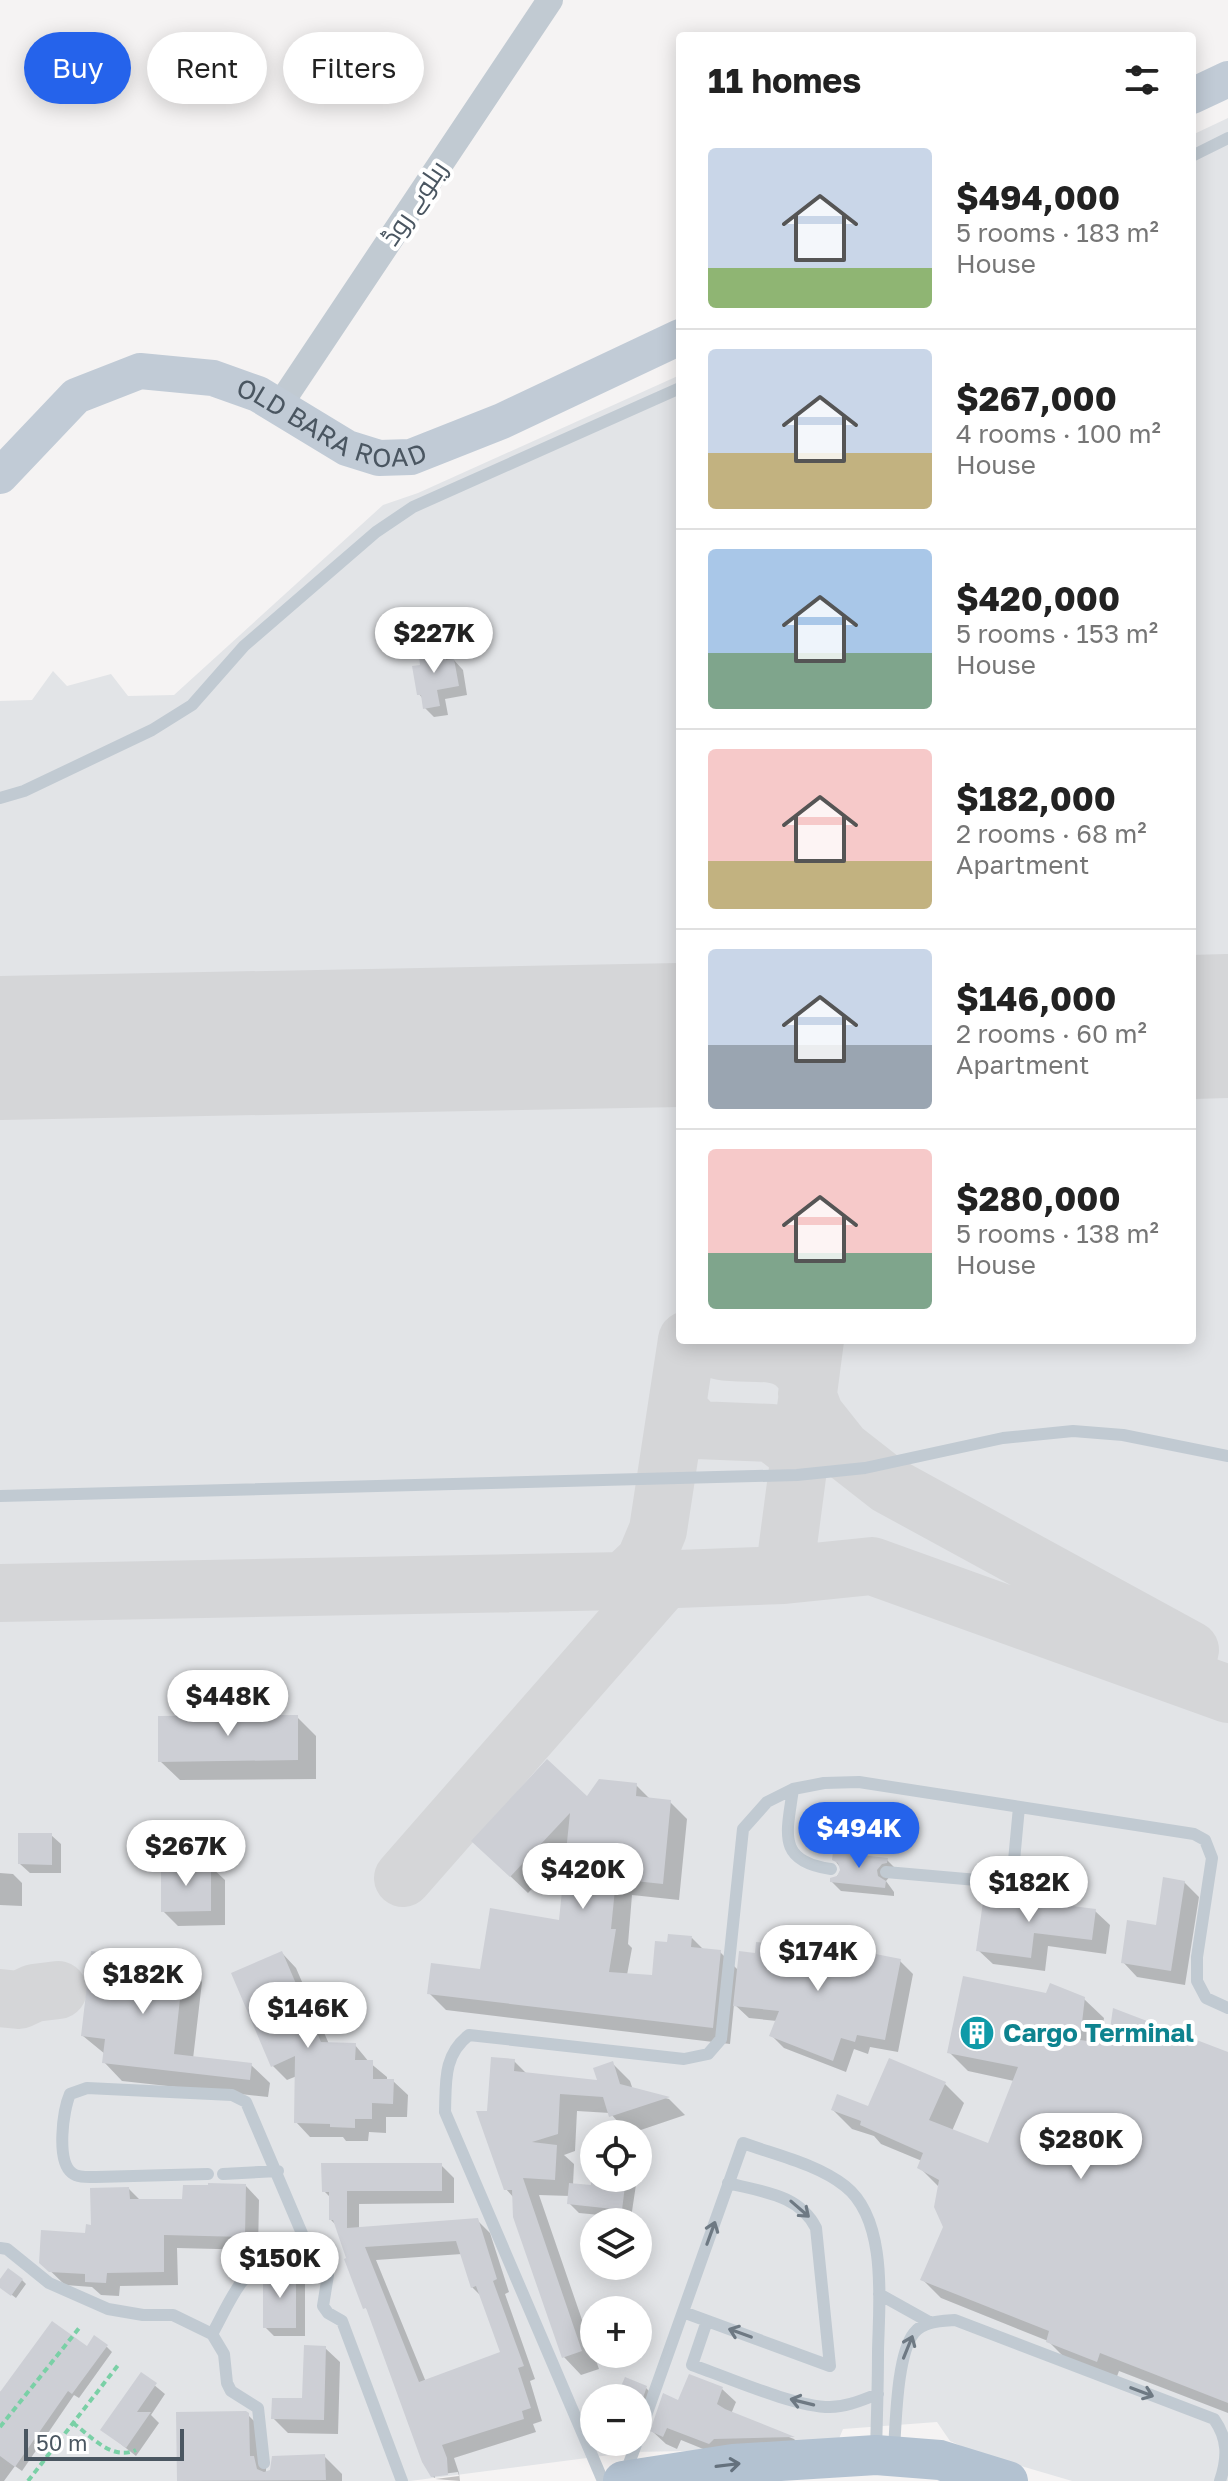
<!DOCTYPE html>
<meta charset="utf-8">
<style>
:root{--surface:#fff;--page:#f2f2f2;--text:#222;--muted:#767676;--line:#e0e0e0;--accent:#2563eb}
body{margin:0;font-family:"Golos Text",Cairo,sans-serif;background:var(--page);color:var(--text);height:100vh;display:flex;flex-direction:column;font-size:30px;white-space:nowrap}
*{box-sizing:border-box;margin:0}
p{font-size:26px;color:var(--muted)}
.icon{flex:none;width:44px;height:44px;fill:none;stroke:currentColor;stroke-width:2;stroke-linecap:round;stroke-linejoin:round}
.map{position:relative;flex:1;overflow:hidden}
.details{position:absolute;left:676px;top:32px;width:520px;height:1312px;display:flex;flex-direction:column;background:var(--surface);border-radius:8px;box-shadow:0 4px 20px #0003}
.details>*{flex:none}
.hud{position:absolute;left:24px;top:32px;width:532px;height:72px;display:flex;gap:16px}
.tools{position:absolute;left:580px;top:2120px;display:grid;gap:16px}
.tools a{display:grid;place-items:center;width:72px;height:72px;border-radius:50%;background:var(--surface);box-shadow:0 4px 20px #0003;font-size:40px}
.scale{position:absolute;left:24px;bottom:20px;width:160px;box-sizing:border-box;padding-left:8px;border:4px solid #4a5661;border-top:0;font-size:22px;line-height:28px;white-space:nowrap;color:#4a5661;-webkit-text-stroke:6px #fff;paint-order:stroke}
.price{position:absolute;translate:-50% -68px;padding:0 18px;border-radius:28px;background:#fff;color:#222;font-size:26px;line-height:52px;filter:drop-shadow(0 2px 4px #0008)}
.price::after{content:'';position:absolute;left:50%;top:48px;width:24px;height:18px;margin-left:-12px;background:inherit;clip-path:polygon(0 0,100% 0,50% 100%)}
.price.selected{background:var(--accent);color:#fff}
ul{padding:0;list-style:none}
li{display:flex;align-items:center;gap:24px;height:200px;padding:0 32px}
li+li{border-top:2px solid var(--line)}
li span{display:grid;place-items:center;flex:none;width:224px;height:160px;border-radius:8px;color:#555}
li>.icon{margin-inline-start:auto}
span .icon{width:96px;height:96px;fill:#fffc;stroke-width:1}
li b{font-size:34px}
h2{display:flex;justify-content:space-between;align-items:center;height:96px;padding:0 32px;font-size:34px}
.tag{padding:0 28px;border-radius:36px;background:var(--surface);box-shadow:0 4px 20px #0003;font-size:28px;line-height:72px}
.tag.selected{background:var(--accent);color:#fff}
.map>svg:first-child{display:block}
.airport{fill:#e2e4e7;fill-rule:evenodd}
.shadow{fill:#0003;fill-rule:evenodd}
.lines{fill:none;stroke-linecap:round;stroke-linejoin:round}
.taxiway{stroke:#d5d6d8;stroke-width:58}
.runway{stroke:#d5d6d8;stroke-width:144}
.building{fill:#cdcfd5;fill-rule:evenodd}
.path{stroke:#7ad0a6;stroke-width:4;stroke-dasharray:6 4;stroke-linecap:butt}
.lane{stroke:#c1cad2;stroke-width:12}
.street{stroke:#c1cad2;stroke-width:26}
.secondary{stroke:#c1cbd6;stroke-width:36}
.primary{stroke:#b3c2d1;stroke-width:40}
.oneway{stroke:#6e7983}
.oneway2{stroke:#64717d}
.labels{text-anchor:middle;stroke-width:8;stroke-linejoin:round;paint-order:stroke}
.street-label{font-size:26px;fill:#4a5661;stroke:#fff}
.culture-label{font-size:26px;font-weight:bold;fill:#0d838f;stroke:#fff;text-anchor:start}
</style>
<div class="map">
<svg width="1228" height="2481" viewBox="0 0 1228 2481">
<rect width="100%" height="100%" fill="#f5f3f3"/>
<path class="airport" d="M1228 118V2481H1072L974 2452 950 2441 937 2422 843 2429 835 2448 633 2452 410 2481H0V701L32 700 53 671 67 686 111 674 128 696 174 695 383 505 418 493 680 375V1340H1192V135ZM594 2134H638V2178H594ZM594 2222H638V2266H594ZM594 2310H638V2354H594ZM594 2398H638V2442H594Z"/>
<path class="shadow" d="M442 647 463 670 467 695 445 699 448 715 434 717 425 708 423 699 419 694 423 666Z
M297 1717 316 1736V1779L180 1780 160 1761Z
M636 1785 651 1800 670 1802 687 1819 679 1900 632 1895 628 1944 632 1948 627 1975 654 1978 669 1944 692 1938 704 1950 720 1952 739 1971 900 1961 913 1974 898 2052 870 2047 868 2054 854 2049 846 2072 784 2048 771 2035 777 2021 749 2018 734 2004 730 2044 446 2010 429 1993 482 1971 561 1922 568 1850 528 1893 491 1858 587 1799Z
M51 1835 61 1844V1873H30L20 1864Z
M834 1859 887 1860 896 1869 886 1881 894 1892V1896L841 1891 832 1882 842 1870Z
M210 1866 225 1880V1925L178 1926 163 1911Z
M0 1873 13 1874 22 1883V1906L0 1905Z
M1184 1882 1199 1897 1185 1985 1137 1977 1123 1962 1158 1927Z
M1095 1911 1110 1925 1106 1954 1048 1946 1045 1971 993 1964 978 1950Z
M282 1953 296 1968 329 2044 355 2045 369 2062 387 2077V2081H393L408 2095 407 2117H386V2133L369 2132 368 2141H346L343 2137H310L296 2122 297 2076 287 2080 272 2065Z
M183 1964 202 1982 193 2059 251 2065 270 2083 268 2097 122 2081 104 2062 105 2054 83 2036Z
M1047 1995 1084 1999 1104 2018 1100 2045 1228 2055V2413L1119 2371 1116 2379 1067 2360 1048 2341 941 2298 922 2279 945 2227 940 2188 920 2168 922 2161 881 2144 874 2136 852 2129 833 2110 869 2109 945 2084 964 2103 952 2131 989 2146 1014 2081 968 2071 949 2052Z
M514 2061 527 2074 599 2082 613 2064 630 2081 633 2090 669 2099 685 2115 629 2134 610 2113 577 2111 575 2151 564 2155 574 2164 573 2185 592 2187 594 2169V2178H637L631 2218 579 2213 569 2203 570 2196 539 2195 599 2369 581 2375 564 2357 514 2198 506 2189 489 2113Z
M441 2165 454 2178V2203L359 2204V2229L477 2220 490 2233 509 2292 505 2294 535 2379 530 2381 542 2421 533 2424 536 2432 454 2458 459 2473 460 2481 435 2479 459 2476 458 2472 435 2475V2478L432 2476 370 2312 365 2307 337 2226 331 2220V2198L324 2191ZM462 2254 472 2287 481 2296 502 2353 426 2382 376 2260Z
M246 2186 259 2200 258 2250 177 2248 178 2285 120 2286 119 2296 101 2295 92 2287 65 2285 41 2262 87 2235 129 2189 141 2201H184Z
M295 2273 305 2283V2336H274L265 2327Z
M22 2280 26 2284 16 2298 0 2286V2283Z
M107 2347 112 2352 79 2398 74 2395 22 2471 15 2466 4 2481H0V2392L87 2349Z
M325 2348 340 2362 338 2434 288 2433 273 2418 304 2400Z
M142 2375 165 2394 151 2415 159 2423 136 2456 103 2430Z
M646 2388 655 2397 638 2423V2398H618Z
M722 2389 736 2402 731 2414 794 2439 805 2450 723 2457 681 2440 677 2449 666 2444 652 2431 680 2403Z
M178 2414 248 2415 266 2433V2473L324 2456 342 2474V2481H179Z"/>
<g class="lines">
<path class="taxiway" d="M698 1340C730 1369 786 1331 808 1382
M807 1394 815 1415 842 1449 888 1485 1190 1650
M677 1408 697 1430 772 1433 791 1448 799 1460
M784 1575 815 1340
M624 1581 645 1561 658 1530 687 1340
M0 1593 624 1581 784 1575 872 1566 1228 1694
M403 1878 665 1579
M0 1998 19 2000 34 1993 58 1990"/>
<path class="runway" d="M1192 1027 1228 1026
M0 1048 680 1035"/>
</g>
<path class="building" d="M443 644 446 660 454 659 459 686 437 690 440 706 423 709 421 695H417L412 666 420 665 418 648Z
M298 1715V1760L158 1762V1716Z
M547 1759 587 1796 599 1779 637 1783 636 1796 671 1800 663 1884 616 1879 611 1929H616L609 1972 652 1975 655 1941 667 1942 668 1934 692 1936 691 1947 721 1950 713 2028 427 1994 431 1963 480 1969 490 1908 559 1920 570 1813 510 1877 471 1841Z
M18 1833H52V1865L18 1864Z
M833 1852 888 1858 887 1863 882 1864 877 1870 878 1876 886 1881 885 1888 830 1882V1878L837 1876 840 1870 838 1863 832 1860Z
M161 1864H211V1911L161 1912Z
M1163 1877 1185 1881 1171 1971 1121 1963 1127 1920 1156 1925Z
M984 1895 1096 1909 1092 1940 1034 1933 1031 1958 976 1951Z
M756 1942 855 1950 901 1959 885 2040 857 2035 855 2042 841 2038 833 2061 769 2036 779 2011 733 2006 739 1951 755 1953Z
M91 1951 184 1962 174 2054 252 2063 250 2080 102 2063 105 2039 81 2036Z
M282 1951 321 2042 356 2043 355 2060H373V2079H394L393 2104 372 2103V2119H355V2128L330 2127V2124L294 2123 295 2056 271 2067 231 1973Z
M963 1976 1046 1993 1050 1983 1085 1997 1080 2040 1108 2044 1113 2008 1228 2052V2403L1100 2353 1097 2362 1046 2342 1049 2331 920 2280 943 2227 934 2207 939 2180 917 2168 923 2153 860 2125 861 2121 831 2110 837 2094 868 2106 889 2058 946 2082 929 2120 988 2143 1018 2067 947 2053Z
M491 2057 515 2059 514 2071 597 2080 593 2068 613 2061 620 2084 670 2097 609 2117 603 2097 560 2094 558 2134 532 2142 557 2145 555 2180 523 2178 582 2351 562 2358 513 2217 512 2190H504L476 2111H487Z
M321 2163H442V2191H347V2228L478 2218 497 2279 493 2281 524 2366 518 2368 531 2408 522 2411 524 2419 442 2445 447 2458 448 2475 431 2477 422 2462 366 2308 363 2309 344 2259 346 2258 333 2220H329V2192H322ZM456 2241 471 2288 476 2286 500 2352 419 2382 365 2247Z
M591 2178H626L622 2210 567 2204 569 2183 591 2185Z
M208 2183 246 2184 245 2237 164 2235V2272L107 2273 106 2283 85 2282V2274L49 2272 39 2263 41 2230 85 2233 86 2224 91 2225 90 2188 129 2187 130 2199H182L183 2185H208Z
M8 2268 23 2279 11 2296 0 2288V2279Z
M296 2271V2328H263V2274Z
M52 2321 87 2346 94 2335 108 2345 72 2394 68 2391 15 2467 0 2456V2392Z
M304 2345 326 2346 324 2420 271 2419 272 2398H302Z
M141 2372 157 2383 137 2412H151L126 2448 100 2430Z
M689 2374 723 2387 717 2404 725 2409 795 2437 714 2439 709 2444 667 2428 663 2437 650 2431 663 2393 678 2400Z
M625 2377 647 2386 643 2398H616Z
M246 2411 249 2413 250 2456H254L257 2469 264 2472 270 2470 272 2456 325 2454 326 2480 177 2481 176 2412Z"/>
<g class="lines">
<path class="path" d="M73 2423C92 2437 112 2461 136 2450
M0 2427 80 2327
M28 2481 119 2364"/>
<path class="lane" d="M1192 156 1228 138
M0 798 24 791 152 730 192 705 244 646 376 532 413 507 680 388
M0 1496 797 1475 865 1468 1003 1438 1073 1431 1123 1435 1228 1456
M793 1789C787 1833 776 1861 831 1869
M886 1872 1079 1889
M1012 1882 1019 1807
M208 2174 96 2177C88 2177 78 2178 72 2173 56 2161 63 2110 70 2094L87 2088 232 2095 246 2102 312 2257 328 2275 323 2306 328 2313 342 2321 402 2481
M223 2174 278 2171
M0 2248 7 2249 49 2283 108 2309 143 2315H173L212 2334 224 2354 227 2383 231 2391 258 2408 264 2463
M879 2294 931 2323
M683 2312 830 2366 816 2228C799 2194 762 2192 728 2183
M707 2321 692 2365C727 2377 794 2407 830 2407 847 2407 862 2400 878 2394
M212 2334C225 2312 241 2269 268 2261 281 2257 298 2258 312 2257
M638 2438 743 2143C776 2155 817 2164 845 2186 888 2220 879 2303 878 2351 878 2384 877 2417 876 2450
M894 2449C896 2421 897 2354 914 2333 923 2321 941 2321 955 2320L1214 2419C1228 2439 1228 2457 1220 2481
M625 2474 637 2442
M603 2481 445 2112C446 2082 443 2055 469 2035L684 2059 708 2054 721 2039 743 1829 767 1802 793 1789 824 1783 859 1782 1194 1834 1205 1840 1212 1858 1197 1957V1981L1206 1998 1228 2008"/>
<path class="street" d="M279 406 550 0"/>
<g class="secondary">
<path d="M1192 96 1228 79"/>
<path id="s1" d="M0 476 76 396 140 371 213 378 258 394 347 448 379 458 411 457 502 421 680 337"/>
</g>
<path class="primary" d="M623 2481 733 2464 876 2455 940 2460 1008 2481"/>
</g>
<defs><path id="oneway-shaft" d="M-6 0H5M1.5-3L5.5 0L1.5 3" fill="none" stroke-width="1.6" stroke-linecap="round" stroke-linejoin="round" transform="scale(2)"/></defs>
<g class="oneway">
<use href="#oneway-shaft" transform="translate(800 2209) rotate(41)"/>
<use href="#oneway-shaft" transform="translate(711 2233) rotate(-70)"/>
<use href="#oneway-shaft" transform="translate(740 2333) rotate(-160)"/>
<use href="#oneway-shaft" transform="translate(908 2347) rotate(-68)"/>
<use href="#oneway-shaft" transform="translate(1142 2392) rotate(21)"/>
<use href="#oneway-shaft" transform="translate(802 2402) rotate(-166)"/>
</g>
<use class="oneway2" href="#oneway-shaft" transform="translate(728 2465) rotate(-7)"/>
<defs>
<symbol id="building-disc" viewBox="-11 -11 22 22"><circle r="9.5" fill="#0f9aa8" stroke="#fff"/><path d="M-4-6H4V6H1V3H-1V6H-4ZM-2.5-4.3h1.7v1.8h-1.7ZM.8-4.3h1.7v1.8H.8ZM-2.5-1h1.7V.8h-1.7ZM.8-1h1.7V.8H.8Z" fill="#fff"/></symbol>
</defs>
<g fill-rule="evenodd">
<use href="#building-disc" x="957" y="2013" width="40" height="40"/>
</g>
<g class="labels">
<g class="street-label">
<text transform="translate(414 203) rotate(-56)" y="9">ریلوے روڈ</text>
<text dy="9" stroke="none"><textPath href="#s1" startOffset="382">OLD BARA ROAD</textPath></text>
</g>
<g class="culture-label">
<text x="1003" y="2042">Cargo Terminal</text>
</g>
</g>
</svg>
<div class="tools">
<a><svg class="icon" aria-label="locate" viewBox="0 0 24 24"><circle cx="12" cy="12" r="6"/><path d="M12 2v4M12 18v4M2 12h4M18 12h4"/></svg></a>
<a><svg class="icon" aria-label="layers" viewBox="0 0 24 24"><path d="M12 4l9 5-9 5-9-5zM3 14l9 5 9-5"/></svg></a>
<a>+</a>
<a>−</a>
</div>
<div class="scale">50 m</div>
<b class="price" style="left:434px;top:675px">$227K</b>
<b class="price" style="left:228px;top:1738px">$448K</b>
<b class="price selected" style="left:859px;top:1870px">$494K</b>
<b class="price" style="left:186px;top:1888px">$267K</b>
<b class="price" style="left:583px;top:1911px">$420K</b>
<b class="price" style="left:1029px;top:1924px">$182K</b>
<b class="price" style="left:818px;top:1993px">$174K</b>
<b class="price" style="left:143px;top:2016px">$182K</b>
<b class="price" style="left:308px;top:2050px">$146K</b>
<b class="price" style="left:1081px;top:2181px">$280K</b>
<b class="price" style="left:280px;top:2300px">$150K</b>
<div class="hud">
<a class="tag selected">Buy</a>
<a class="tag">Rent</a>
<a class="tag">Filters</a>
</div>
<section class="details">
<h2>11 homes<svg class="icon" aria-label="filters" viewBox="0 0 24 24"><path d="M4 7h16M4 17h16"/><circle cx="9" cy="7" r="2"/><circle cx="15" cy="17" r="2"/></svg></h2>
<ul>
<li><span style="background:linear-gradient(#c9d6e8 75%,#8fb573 0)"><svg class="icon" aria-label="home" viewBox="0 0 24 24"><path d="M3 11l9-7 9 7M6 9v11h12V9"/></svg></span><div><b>$494,000</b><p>5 rooms · 183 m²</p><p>House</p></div></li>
<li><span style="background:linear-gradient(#c9d6e8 65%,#c2b280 0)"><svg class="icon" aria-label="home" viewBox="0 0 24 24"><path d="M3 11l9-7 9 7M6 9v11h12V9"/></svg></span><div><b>$267,000</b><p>4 rooms · 100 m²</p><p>House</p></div></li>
<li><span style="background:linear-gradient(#a9c7e8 65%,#7fa58c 0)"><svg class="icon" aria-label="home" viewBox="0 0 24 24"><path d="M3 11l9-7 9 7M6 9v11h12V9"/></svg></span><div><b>$420,000</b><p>5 rooms · 153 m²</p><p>House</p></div></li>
<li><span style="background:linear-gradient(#f6c9c9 70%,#c2b280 0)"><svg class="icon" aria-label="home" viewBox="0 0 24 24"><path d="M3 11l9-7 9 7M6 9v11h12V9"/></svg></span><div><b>$182,000</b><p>2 rooms · 68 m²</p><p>Apartment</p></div></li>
<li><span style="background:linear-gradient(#c9d6e8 60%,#9aa5b1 0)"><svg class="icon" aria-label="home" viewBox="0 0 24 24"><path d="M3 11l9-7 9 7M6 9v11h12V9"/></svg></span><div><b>$146,000</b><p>2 rooms · 60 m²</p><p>Apartment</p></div></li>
<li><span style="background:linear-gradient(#f6c9c9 65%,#7fa58c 0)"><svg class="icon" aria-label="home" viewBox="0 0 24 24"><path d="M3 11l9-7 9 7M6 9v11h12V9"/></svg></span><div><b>$280,000</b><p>5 rooms · 138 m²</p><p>House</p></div></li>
</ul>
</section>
</div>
